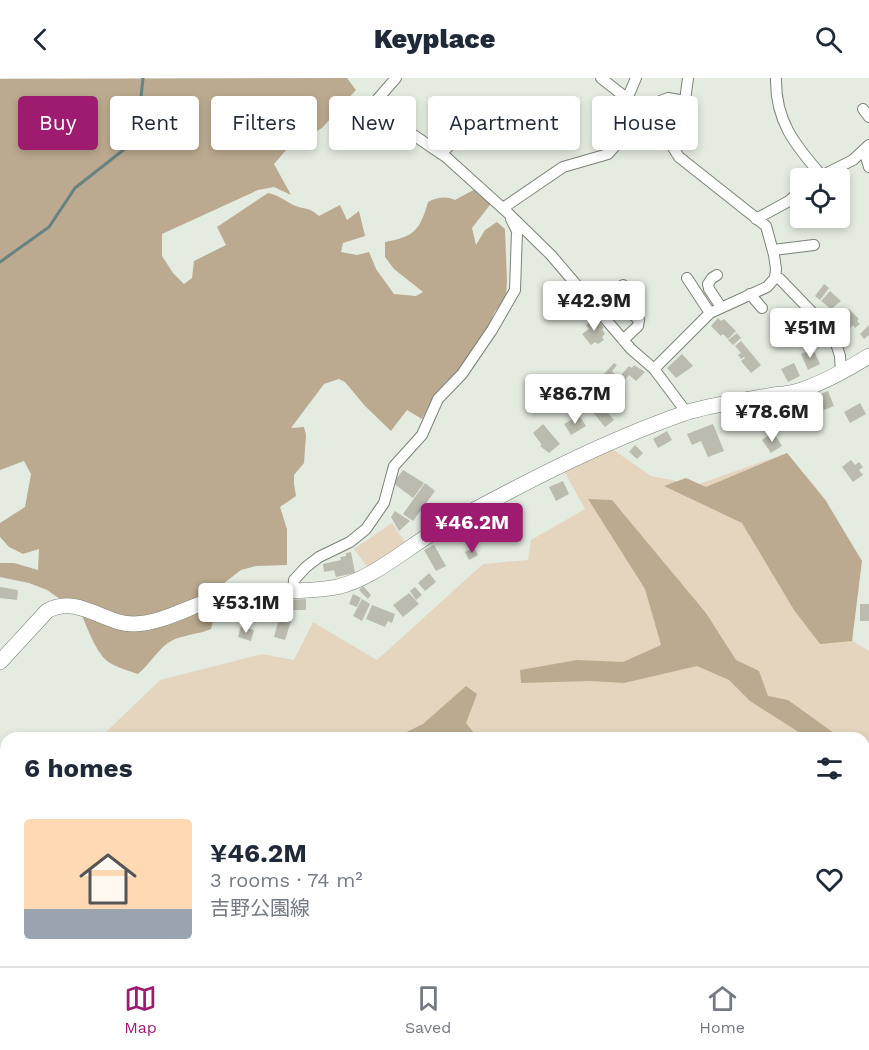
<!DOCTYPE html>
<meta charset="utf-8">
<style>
:root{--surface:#fff;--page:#f6f6f7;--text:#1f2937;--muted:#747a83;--line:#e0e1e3;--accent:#9d1c6f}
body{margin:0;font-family:"Work Sans","Noto Sans JP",sans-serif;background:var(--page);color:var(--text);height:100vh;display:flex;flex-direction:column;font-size:22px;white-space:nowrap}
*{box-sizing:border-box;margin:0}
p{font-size:20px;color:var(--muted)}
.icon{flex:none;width:33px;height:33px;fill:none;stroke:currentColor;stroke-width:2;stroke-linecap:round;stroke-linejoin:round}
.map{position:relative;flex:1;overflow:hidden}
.drawer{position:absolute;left:0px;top:654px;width:870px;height:234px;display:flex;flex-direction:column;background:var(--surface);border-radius:18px 18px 0 0;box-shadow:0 3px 9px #0003}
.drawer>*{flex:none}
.hud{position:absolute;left:18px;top:18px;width:834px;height:54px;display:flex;gap:12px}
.fabs{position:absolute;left:790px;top:90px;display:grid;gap:12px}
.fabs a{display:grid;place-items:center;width:60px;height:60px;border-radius:6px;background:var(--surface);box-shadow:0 3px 9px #0003;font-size:30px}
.price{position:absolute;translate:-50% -51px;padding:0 14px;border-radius:6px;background:#fff;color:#222;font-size:20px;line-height:39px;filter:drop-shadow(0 2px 3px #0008)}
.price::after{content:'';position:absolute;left:50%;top:36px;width:18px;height:14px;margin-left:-9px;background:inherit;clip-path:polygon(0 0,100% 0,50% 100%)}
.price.on{background:var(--accent);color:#fff}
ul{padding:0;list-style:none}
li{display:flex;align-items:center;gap:18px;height:150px;padding:0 24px}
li+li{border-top:2px solid var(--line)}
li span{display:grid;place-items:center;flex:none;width:168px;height:120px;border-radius:6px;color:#555}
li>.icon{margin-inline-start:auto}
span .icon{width:72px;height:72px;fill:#fffc;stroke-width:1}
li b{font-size:26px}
h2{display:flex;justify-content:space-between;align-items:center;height:72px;padding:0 24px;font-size:26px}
.pill{padding:0 21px;border-radius:6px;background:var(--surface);box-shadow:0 3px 9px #0003;font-size:21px;line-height:54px}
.pill.on{background:var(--accent);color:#fff}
header{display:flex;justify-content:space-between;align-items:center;height:78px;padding:0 24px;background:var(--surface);font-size:27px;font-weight:800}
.menu{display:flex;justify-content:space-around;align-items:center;height:84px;border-top:2px solid var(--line);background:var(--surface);font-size:16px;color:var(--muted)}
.menu a{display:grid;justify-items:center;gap:3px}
.menu .on{color:var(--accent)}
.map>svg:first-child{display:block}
.green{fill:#e5d5bf}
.forest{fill:#bcaa90}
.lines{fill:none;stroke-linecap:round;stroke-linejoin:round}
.stream{stroke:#668281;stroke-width:3}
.building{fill:#bbbbaf}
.service-casing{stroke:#7b8278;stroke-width:7}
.minor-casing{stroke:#7b8278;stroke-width:12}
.secondary-casing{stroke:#7b8278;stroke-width:16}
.service{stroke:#fff;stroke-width:5}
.minor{stroke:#fff;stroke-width:10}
.secondary{stroke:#fff;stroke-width:15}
</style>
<header><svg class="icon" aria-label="back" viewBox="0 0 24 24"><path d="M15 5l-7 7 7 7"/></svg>Keyplace<svg class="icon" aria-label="search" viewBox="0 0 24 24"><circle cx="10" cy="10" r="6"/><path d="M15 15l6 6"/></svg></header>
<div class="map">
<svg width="869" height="888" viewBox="0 0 869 888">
<rect width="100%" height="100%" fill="#e4ece1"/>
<path class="green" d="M611 370 651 398 696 407 787 375 827 423 840 465 855 494 859 512 851 540 853 563 869 573V888H800V882H864V660H96L105 655 160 602 262 576 294 582 313 544 377 582 483 486 528 482 531 462 585 431 564 393Z
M392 445 405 464 368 490 354 471Z
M6 705V882H637L630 888H0V781L2 779 0 775V708Z"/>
<path class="forest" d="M347 0 356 12 322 50 287 71 274 86 291 117 274 109 258 112 162 156V178L173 195 184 206 192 200 194 183 226 167 217 149 268 115C279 117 286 124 296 128 307 132 309 129 319 138L340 127 347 142 359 133 365 158 343 165 341 174 357 177 369 174 376 191 394 216 416 218 423 214 394 191 385 179V164C414 159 420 152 428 124 437 119 446 118 455 122L477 110 493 123 472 150 476 167 485 152 497 144 505 151 507 203 506 219 494 235 484 262 428 330 422 341 407 332 391 353 365 328 345 304 339 301 324 306 291 350 304 349 306 357 304 385 294 397V406L296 418 280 429 287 451V487L256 488 241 492 210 516 215 535 211 551C200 556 183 557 173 562 159 569 150 586 138 596 127 592 110 588 103 579 90 563 85 541 75 523L60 521 47 512 29 505 0 499V485H14L38 492 39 471 23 476 9 469 0 459V445L25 429 31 396 24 383 0 392V1Z
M787 375 826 423 862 483 852 563 820 566 794 532 742 445 664 408 686 400 706 409Z
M588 421 612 422 706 535 736 582 759 593 768 618 788 622 841 660H808L750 623 729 602 697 588 624 605 589 603 521 605 520 592 577 582 623 584 661 567 645 511Z
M466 608 477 616 466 645 478 660H394L423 646Z
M69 882H131L112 888H61Z
M467 882H508L495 888H458Z"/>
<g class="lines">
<path class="stream" d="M0 184 49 149 75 110 126 70 138 48 143 0"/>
</g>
<path class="building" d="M824 206 829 210 820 222 815 218Z
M830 213 841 223 831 231 821 223Z
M849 231 859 241 857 243 860 246 855 250 853 247 845 255 835 244Z
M596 239 604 250 602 251 605 256 602 259 604 262 598 266 595 264 591 267 582 256 589 251 586 247Z
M718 240 721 243 724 241 736 253 728 261 723 256 721 258 711 248Z
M869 247V257L864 261 860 256Z
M737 255 741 260 733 267 728 262Z
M741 263 761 287 751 295 741 283 745 280 744 279 741 281 738 277 741 275 735 268Z
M813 271 820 286 808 292 801 276Z
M682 276 693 288 676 300 667 290Z
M614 285 617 287 612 293 615 296 609 302 603 297Z
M794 285 800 298 788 304 781 291Z
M634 287 645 294 636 303 629 297 625 302 621 297 629 288 632 290Z
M617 304 624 311 613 323 606 316Z
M579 307 585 316 578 322 571 313Z
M544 308 547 312 551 308 559 319 557 320 558 322 551 327 549 325 545 327 543 324 540 326 532 316 535 314 533 312 537 309 539 311Z
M828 313 834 328 824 332 818 317Z
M600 325 614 342 605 349 591 332Z
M860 325 866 336 850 345 844 334Z
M579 337 586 348 571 357 564 346Z
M543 346 560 366 549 375 540 368 542 367 533 355Z
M713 346 724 373 708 379 701 363 692 367 687 356Z
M667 353 672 362 658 370 653 361Z
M773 354 782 368 771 375 762 362Z
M635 367 643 375 637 381 629 374Z
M851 382 855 387 859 384 863 389 859 392 863 397 853 404 842 389Z
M403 392 424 405 413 420 393 405Z
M563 403 569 416 556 423 549 409Z
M425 405 435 413 413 443 403 436Z
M496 430 502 441 493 445 488 434Z
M395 433 410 443 399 453 391 439Z
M473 442 479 455 465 461 462 449Z
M502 446 508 458 496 464 490 452Z
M434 467 446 488 436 493 424 472Z
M474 469 478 477 469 482 465 474Z
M351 474 355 495 336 499 334 492 324 494 323 486 341 482 340 479 346 478V475Z
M429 495 436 504 425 513 418 505Z
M363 508 371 517 368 521 359 512Z
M0 509 18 512 17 522 0 520Z
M415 509 422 517 416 522 410 513Z
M409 515 419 526 403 539 393 527Z
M353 516 361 520 357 529 349 526Z
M306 521V532H287V522Z
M362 521 370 526 362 543 353 538Z
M860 526H869V543H860Z
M372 527 395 536 392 545 388 543 385 549 366 541Z
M229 529 244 532 241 544 227 541Z
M279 540 291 543 285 562 274 559Z
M241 548 254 552 251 563 238 559Z
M683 882H707V888L683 886Z
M723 882 740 888H721Z"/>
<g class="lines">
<defs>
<path id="service" d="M647 888 656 882
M714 888V882"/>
<path id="minor" d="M396 0 375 24 378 33 446 79 508 135 551 177 631 271 654 291 687 335
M601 0 657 44 679 79 766 148 774 177 776 191 775 200 767 209 710 235 654 291
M776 0C775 43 795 67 822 98
M640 31 668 20 685 23 688 0
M863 31 869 39
M864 72 869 89
M441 76 483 33
M817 100 853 82 869 67
M503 130 563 89 608 76 618 65 627 21 636 0
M756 141 789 123 801 112
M773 172 814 167
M717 197 712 200 708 206 709 211 721 229
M775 199 780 201 833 256 840 278 841 295
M687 200 710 235
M750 216 762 230
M598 231 617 217 623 207
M623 262 638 248 639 242 629 233
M293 513 294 502 306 489 319 479 350 464 366 451 384 425 394 388 422 357 438 321 462 296 492 252 515 212 517 153 511 141"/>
<path id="secondary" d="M0 584 47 533C78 516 103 546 134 546 167 545 197 523 229 517 265 510 301 516 337 509 373 501 406 470 439 451 518 408 599 365 685 335 713 326 744 323 773 317 783 316 795 315 804 311 827 303 848 291 869 278"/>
</defs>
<use href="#service" class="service-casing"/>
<use href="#minor" class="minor-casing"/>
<use href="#secondary" class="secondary-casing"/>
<use href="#service" class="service"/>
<use href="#minor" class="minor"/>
<use href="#secondary" class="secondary"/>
</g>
</svg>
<div class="fabs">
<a><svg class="icon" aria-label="locate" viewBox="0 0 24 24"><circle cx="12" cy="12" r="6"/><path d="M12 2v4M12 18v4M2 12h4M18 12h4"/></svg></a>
</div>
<b class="price" style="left:594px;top:254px">¥42.9M</b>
<b class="price" style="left:810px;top:281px">¥51M</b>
<b class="price" style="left:575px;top:347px">¥86.7M</b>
<b class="price" style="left:772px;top:365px">¥78.6M</b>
<b class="price on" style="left:472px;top:476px">¥46.2M</b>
<b class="price" style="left:246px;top:556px">¥53.1M</b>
<div class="hud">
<a class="pill on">Buy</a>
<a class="pill">Rent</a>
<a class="pill">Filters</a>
<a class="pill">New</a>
<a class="pill">Apartment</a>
<a class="pill">House</a>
</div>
<section class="drawer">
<h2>6 homes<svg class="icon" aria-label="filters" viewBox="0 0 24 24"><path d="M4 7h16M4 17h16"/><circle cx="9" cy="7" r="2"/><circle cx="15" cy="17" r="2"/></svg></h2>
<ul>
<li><span style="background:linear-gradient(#ffd9b3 75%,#9aa5b1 0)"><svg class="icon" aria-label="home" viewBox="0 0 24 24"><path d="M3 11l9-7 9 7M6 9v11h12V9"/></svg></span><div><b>¥46.2M</b><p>3 rooms · 74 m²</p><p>吉野公園線</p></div><svg class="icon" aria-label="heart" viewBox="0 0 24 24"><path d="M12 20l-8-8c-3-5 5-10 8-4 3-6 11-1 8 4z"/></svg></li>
</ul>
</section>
</div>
<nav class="menu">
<a class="on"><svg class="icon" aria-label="map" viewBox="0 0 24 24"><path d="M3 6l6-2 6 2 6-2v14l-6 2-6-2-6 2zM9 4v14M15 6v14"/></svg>Map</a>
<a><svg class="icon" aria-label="saved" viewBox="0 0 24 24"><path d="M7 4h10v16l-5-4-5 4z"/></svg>Saved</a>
<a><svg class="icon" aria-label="home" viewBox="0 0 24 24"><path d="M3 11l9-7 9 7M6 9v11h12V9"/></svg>Home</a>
</nav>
